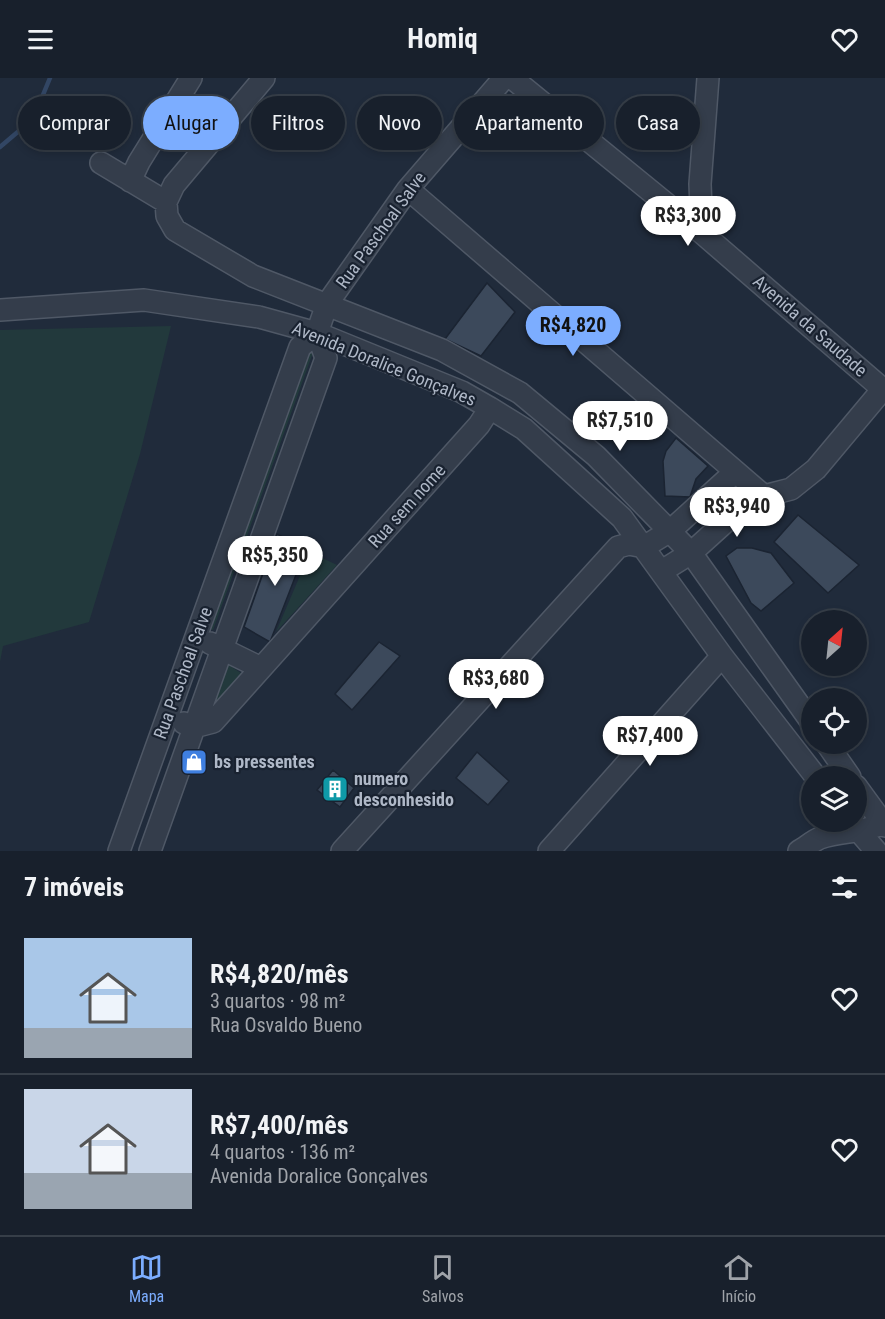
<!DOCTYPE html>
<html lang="pt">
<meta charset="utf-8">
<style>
:root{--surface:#18202c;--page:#252d38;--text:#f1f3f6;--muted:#9fa3a9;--line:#363e48;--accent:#7cadff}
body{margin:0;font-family:"Roboto Condensed",sans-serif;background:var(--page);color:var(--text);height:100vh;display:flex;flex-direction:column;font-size:22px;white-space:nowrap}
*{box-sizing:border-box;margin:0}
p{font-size:20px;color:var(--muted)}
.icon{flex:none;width:33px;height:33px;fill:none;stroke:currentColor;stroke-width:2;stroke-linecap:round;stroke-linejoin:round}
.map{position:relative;height:773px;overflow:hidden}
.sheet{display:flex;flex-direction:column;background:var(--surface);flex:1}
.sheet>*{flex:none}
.banner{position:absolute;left:18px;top:18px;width:849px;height:54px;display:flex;gap:12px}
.needle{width:39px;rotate:27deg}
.fabs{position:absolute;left:801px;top:532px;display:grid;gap:12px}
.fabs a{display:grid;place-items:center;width:66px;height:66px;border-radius:50%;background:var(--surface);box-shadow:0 3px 9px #0003,0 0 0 2px var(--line);font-size:30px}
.price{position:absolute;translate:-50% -51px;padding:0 14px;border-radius:21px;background:#fff;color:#222;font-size:20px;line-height:39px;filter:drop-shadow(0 2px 3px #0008)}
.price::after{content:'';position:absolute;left:50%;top:36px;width:18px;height:14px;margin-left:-9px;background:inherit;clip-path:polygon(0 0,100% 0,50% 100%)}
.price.current{background:var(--accent);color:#111}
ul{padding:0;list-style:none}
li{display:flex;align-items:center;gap:18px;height:150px;padding:0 24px}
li+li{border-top:2px solid var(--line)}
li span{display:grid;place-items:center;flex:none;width:168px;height:120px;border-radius:0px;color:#555}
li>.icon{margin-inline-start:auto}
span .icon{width:72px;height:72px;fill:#fffc;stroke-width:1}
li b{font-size:26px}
h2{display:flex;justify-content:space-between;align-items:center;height:72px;padding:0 24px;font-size:26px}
.pill{padding:0 21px;border-radius:27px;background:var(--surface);box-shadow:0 3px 9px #0003,0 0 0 2px var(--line);font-size:21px;line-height:54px}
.pill.current{background:var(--accent);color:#111}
header{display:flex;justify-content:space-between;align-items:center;height:78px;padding:0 24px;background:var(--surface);font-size:27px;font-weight:700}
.dock{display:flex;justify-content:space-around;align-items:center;height:84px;border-top:2px solid var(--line);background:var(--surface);font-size:16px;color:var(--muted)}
.dock a{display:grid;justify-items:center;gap:3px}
.dock .current{color:var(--accent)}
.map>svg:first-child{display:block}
.green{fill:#22393c}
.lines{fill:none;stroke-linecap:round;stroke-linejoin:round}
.stream{stroke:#324664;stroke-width:4.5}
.building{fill:#3c495b;stroke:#1b2432;stroke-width:1.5}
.minor-casing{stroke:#4f5866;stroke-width:24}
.minor{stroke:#343d4b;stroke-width:21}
.labels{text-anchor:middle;stroke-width:4.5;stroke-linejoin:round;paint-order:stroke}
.street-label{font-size:18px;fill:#afb8c7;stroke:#192230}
.poi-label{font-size:18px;font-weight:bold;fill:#afb8c7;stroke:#192230;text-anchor:start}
</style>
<header><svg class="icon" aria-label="menu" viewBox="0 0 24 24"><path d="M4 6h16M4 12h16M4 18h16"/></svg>Homiq<svg class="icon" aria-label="heart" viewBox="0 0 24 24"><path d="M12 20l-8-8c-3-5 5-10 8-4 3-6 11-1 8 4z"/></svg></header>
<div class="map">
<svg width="885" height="773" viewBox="0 0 885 773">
<rect width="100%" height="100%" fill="#202b3b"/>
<path class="green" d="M171 248 140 376 89 544 3 568 0 584V252Z
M311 267 315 269 213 552 207 550Z
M310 474 337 487 276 554Z
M224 584 244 597 209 640Z"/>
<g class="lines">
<path class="stream" d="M0 69 33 41 50 0"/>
</g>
<path class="building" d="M487 205 515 234 481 278 445 261Z
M676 360 708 388 696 401 690 419 665 418 663 383 666 373Z
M798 437 859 487 828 515 774 464Z
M277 456 306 471 270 564 244 549Z
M737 470H752L771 475 794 505 761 533 751 525 726 478Z
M379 564 400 578 352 632 335 616Z
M477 674 509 703 488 727 456 700Z
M333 692 354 710 340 729 317 712Z"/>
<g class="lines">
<defs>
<path id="minor" d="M264 0 174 107 166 124 167 138 175 152 253 198 442 272 520 315 596 378 691 475 812 645
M512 0 702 155 885 313
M101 85 166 124
M130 103 139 84 191 0
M408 111 764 418
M702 155 700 106 708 0
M0 232 144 222 259 239 317 255 462 314 490 330 524 351 622 440 722 578 816 699
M662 493 691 475 733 437 764 418 791 411 816 391 883 311
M210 565 261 590
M184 645 194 649 213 644 479 347 490 330
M827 666 850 699
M856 708 885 748
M851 744 876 773
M119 773 300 269 317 255 327 226 408 111 504 0
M150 773 326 280 317 255
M342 773 618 469 629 466 644 469 670 453 735 394
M549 773 722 578
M799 773C806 769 813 763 820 760 843 752 863 756 885 744"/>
</defs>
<use href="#minor" class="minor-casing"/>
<use href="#minor" class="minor"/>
</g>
<defs>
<symbol id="shop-square" viewBox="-11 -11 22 22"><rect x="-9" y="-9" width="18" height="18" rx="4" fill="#3f7fe0" stroke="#192230"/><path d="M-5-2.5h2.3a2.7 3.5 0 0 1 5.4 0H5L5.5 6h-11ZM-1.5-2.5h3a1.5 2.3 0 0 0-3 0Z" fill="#fff"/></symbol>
<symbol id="building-square" viewBox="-11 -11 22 22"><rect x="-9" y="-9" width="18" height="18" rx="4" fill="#0f9aa8" stroke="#192230"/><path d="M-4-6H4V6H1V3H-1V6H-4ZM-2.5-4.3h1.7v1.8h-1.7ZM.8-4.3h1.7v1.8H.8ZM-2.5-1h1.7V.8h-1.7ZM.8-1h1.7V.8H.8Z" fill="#fff"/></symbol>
</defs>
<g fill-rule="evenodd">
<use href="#shop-square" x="179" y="669" width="30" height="30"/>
<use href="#building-square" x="320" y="696" width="30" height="30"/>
</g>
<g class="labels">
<g class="street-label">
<text transform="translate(381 152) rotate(-54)" y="6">Rua Paschoal Salve</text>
<text transform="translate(810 248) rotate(41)" y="6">Avenida da Saudade</text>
<text transform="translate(384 286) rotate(22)" y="6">Avenida Doralice Gonçalves</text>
<text transform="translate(407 428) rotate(-48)" y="6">Rua sem nome</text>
<text transform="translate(183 595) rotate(-70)" y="6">Rua Paschoal Salve</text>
</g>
<g class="poi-label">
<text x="214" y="690">bs pressentes</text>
<text x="354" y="707">numero<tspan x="354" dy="21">desconhesido</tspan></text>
</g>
</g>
</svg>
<div class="fabs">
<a><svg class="needle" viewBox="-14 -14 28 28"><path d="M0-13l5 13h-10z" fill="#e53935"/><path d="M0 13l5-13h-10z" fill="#9fa3a9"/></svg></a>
<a><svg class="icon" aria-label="locate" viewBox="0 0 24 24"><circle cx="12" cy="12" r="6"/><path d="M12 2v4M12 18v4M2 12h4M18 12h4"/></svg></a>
<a><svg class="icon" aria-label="layers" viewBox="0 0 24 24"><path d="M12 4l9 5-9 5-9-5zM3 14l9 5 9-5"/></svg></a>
</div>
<b class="price" style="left:688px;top:169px">R$3,300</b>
<b class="price current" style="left:573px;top:279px">R$4,820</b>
<b class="price" style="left:620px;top:374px">R$7,510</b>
<b class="price" style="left:737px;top:460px">R$3,940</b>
<b class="price" style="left:275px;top:509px">R$5,350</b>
<b class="price" style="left:496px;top:632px">R$3,680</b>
<b class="price" style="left:650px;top:689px">R$7,400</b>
<div class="banner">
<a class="pill">Comprar</a>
<a class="pill current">Alugar</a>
<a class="pill">Filtros</a>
<a class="pill">Novo</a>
<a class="pill">Apartamento</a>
<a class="pill">Casa</a>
</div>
</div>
<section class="sheet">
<h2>7 imóveis<svg class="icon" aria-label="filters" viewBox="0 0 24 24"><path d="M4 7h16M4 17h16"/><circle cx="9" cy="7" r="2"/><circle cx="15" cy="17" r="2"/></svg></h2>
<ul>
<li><span style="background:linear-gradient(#a9c7e8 75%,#9aa5b1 0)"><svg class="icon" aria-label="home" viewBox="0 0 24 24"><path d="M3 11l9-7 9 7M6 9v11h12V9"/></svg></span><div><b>R$4,820/mês</b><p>3 quartos · 98 m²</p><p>Rua Osvaldo Bueno</p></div><svg class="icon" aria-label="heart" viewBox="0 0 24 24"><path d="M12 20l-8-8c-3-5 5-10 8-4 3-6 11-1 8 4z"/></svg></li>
<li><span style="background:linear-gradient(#c9d6e8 70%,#9aa5b1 0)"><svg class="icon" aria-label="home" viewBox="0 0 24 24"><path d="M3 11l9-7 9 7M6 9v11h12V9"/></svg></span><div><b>R$7,400/mês</b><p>4 quartos · 136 m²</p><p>Avenida Doralice Gonçalves</p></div><svg class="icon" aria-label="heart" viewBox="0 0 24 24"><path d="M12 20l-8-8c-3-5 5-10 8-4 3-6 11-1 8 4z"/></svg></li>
</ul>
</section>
<nav class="dock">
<a class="current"><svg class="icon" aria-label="map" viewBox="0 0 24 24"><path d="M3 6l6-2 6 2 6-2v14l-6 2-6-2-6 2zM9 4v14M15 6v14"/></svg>Mapa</a>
<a><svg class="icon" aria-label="saved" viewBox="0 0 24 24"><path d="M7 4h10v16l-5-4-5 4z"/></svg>Salvos</a>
<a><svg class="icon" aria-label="home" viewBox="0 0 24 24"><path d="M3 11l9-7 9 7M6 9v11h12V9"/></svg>Início</a>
</nav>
